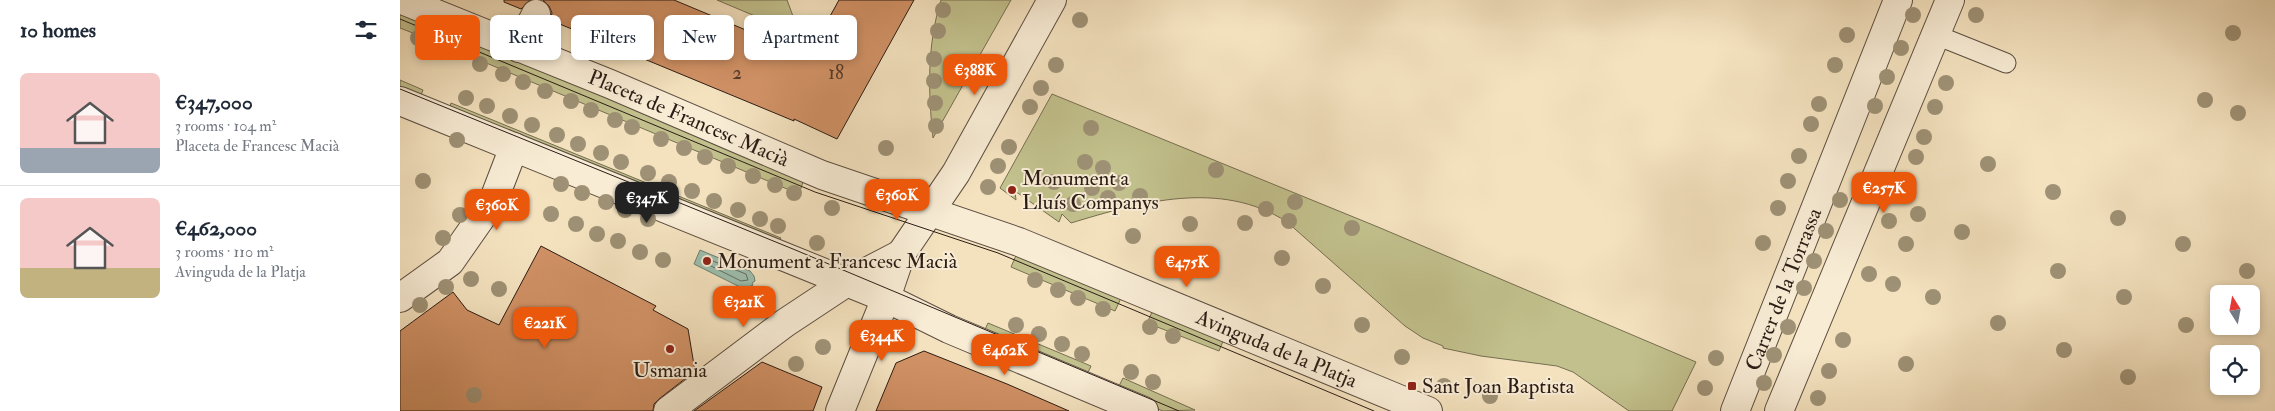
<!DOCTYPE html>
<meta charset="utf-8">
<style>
:root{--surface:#fff;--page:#f2f2f3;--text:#1f2937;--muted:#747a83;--line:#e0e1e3;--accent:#ea580c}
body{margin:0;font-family:"IM FELL Double Pica",serif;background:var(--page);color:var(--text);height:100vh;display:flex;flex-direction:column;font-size:19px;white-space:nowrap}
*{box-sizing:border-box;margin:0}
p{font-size:16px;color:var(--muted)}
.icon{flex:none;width:28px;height:28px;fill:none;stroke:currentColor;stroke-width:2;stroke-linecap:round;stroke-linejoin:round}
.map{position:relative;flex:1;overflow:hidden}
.details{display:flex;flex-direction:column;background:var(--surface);width:400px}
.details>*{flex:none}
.guide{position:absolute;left:15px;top:15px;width:475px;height:45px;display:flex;gap:10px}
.needle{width:32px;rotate:349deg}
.buttons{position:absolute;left:1810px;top:285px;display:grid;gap:10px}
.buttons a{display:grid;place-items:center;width:50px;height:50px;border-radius:8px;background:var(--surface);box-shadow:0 2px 8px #0003;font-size:25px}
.price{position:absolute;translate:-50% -42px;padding:0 11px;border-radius:10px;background:var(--accent);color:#fff;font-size:16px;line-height:32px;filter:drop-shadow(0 1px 2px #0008)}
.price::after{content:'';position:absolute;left:50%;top:30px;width:15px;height:11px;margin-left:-8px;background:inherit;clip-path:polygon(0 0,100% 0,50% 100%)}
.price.on{background:#222;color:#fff}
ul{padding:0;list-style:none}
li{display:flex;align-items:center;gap:15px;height:125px;padding:0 20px}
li+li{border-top:1px solid var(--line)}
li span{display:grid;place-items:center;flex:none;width:140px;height:100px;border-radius:8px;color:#555}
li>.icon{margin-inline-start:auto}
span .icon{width:60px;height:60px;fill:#fffc;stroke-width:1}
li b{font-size:21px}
h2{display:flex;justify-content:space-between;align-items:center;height:60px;padding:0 20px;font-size:21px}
.chip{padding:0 18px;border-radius:8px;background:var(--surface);box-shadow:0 2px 8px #0003;font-size:18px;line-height:45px}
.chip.on{background:var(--accent);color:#fff}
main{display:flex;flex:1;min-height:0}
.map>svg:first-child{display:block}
.green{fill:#c2c18d;stroke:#766e51}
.water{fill:#9cbeae;stroke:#6f7d71}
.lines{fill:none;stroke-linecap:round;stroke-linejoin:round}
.shore{stroke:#646d62;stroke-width:1}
.building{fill:#d09165;stroke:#2b1c15}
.service-casing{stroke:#5d4e40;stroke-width:21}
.minor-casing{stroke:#5d4e40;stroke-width:30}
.tertiary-casing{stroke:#5d4e40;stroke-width:30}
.service{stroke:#f8ecd5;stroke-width:19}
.minor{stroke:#f8ecd5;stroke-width:28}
.tertiary{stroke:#f8ecd5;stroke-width:28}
.tram{stroke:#2b1c15;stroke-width:1}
.tree{fill:#9e9175}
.poi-dot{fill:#8f2418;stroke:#f8ecd5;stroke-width:2}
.labels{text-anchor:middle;stroke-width:4;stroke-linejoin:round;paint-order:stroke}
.number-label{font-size:19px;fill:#543929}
.street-label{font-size:21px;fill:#2b1c15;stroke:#f8ecd5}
.poi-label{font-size:21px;fill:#2b1c15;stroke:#f8ecd5;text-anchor:start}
</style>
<main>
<section class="details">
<h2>10 homes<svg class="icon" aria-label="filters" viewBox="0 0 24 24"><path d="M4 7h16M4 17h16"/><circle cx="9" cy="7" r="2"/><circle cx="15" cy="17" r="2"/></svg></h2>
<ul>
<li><span style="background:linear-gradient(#f6c9c9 75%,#9aa5b1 0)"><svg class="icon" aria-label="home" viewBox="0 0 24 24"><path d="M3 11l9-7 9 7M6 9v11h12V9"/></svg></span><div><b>€347,000</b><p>3 rooms · 104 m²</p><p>Placeta de Francesc Macià</p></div></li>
<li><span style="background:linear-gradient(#f6c9c9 70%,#c2b280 0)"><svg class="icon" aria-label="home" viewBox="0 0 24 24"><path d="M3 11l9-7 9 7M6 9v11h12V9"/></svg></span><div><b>€462,000</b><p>3 rooms · 110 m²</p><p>Avinguda de la Platja</p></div></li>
</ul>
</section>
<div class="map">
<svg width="1875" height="411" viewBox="0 0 1875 411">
<rect width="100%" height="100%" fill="#f4e2bf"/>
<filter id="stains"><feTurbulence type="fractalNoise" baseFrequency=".004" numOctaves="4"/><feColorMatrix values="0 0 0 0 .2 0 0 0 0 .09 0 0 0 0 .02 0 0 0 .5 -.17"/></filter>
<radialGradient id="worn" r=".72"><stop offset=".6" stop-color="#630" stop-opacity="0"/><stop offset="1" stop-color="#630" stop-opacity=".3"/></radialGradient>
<path class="green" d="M317 0H387L400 35Z
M541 0H611L533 138C528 91 527 45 541 0Z
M0 13 47 32 41 44 0 28Z
M78 44 404 179 399 194 72 57Z
M0 80 23 90 18 103 0 95Z
M652 94 978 227 1296 362 1272 411H1229L1173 372 1157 366 1081 356 1043 348V346L1023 338 1005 326 887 222C821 179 740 202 671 223L662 214 659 222 615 191 616 200 600 188Z
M51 103 381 238 374 249 47 116Z
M617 253 722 296 715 311 611 267Z
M753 310 824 339 819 351 747 323Z
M588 323 691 366 685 379 582 336Z
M723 378 795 410 763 411 716 392Z"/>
<path class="water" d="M300 250 350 271 354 276 355 281 352 283 353 285 349 287H340L294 264Z"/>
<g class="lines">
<path class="shore" d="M305 258 346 274 348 280 341 281 303 262 302 259Z"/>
</g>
<path class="building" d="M104 0H130L121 9 104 2Z
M143 0H274L408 56 439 0H514L437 139 394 119V121L150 20 152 13 149 6Z
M141 246 256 306 253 310 288 329 295 371 259 399 254 404 253 411H0V331L53 292 67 310 99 325Z
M524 351 607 384 669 411H476L496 363Z
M362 362 422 387 413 411H294Z"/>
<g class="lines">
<defs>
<path id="service" d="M1536 35 1606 63"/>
<g id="minor">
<path d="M119 48 136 14"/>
<path d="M0 298 50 262 94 199 114 147"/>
<path d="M268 411 385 323 447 282 501 254"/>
<path d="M440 411 486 298 501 254 556 173 652 0"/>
<path id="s1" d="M1335 411 1498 0"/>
<path d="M1379 411 1550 0"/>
</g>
<g id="tertiary">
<path id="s2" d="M2 0 210 84 422 175 619 242 1028 411"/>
<path d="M0 101 486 298 549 329 744 411"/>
</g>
</defs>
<use href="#service" class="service-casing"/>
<use href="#minor" class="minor-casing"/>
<use href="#tertiary" class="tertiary-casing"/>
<use href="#service" class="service"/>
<use href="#minor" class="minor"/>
<use href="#tertiary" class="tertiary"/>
<path class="tram" d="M0 19 415 192 598 253 974 411
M0 89 393 249 779 411"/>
</g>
<g class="tree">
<circle cx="543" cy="10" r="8"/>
<circle cx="1513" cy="15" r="8"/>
<circle cx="1576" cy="15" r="8"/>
<circle cx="680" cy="20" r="8"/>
<circle cx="538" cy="31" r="8"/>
<circle cx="1833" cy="33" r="8"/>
<circle cx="1447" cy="35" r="8"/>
<circle cx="18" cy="38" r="8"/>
<circle cx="1501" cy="48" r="8"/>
<circle cx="534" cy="59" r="8"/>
<circle cx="80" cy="64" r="8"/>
<circle cx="656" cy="65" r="8"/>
<circle cx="1435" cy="65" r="8"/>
<circle cx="103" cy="74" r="8"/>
<circle cx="1487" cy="77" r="8"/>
<circle cx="534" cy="81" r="8"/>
<circle cx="123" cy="82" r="8"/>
<circle cx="1546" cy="83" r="8"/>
<circle cx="641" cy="88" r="8"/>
<circle cx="145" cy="91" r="8"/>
<circle cx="66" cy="98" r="8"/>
<circle cx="1805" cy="100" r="8"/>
<circle cx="171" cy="101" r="8"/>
<circle cx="535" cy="103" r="8"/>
<circle cx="1419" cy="104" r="8"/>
<circle cx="87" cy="106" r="8"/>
<circle cx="1475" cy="106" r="8"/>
<circle cx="630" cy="107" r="8"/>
<circle cx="1535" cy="107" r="8"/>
<circle cx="191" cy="110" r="8"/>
<circle cx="1838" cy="113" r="8"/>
<circle cx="110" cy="116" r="8"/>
<circle cx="215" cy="120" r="8"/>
<circle cx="1411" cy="124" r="8"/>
<circle cx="132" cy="125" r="8"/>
<circle cx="536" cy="126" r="8"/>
<circle cx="232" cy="127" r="8"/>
<circle cx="691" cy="128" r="8"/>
<circle cx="157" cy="135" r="8"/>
<circle cx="1524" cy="137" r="8"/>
<circle cx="261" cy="139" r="8"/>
<circle cx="57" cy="140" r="8"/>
<circle cx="178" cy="144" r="8"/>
<circle cx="609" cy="147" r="8"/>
<circle cx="284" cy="148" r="8"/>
<circle cx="486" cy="148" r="8"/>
<circle cx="201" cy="153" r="8"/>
<circle cx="1399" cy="156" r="8"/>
<circle cx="305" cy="157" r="8"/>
<circle cx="1516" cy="157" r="8"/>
<circle cx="221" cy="162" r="8"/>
<circle cx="685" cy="162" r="8"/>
<circle cx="1588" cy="164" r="8"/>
<circle cx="328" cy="166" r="8"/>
<circle cx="598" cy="166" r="8"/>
<circle cx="703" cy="168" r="8"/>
<circle cx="816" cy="170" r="8"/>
<circle cx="248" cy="173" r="8"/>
<circle cx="353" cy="176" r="8"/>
<circle cx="23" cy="181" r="8"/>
<circle cx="1388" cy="181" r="8"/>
<circle cx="269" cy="182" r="8"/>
<circle cx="654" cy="182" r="8"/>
<circle cx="719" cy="183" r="8"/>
<circle cx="161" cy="184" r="8"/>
<circle cx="375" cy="185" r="8"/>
<circle cx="588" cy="187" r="8"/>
<circle cx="692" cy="188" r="8"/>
<circle cx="1503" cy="188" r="8"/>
<circle cx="292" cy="191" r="8"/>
<circle cx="1653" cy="192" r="8"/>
<circle cx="182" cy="193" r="8"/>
<circle cx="394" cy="193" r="8"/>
<circle cx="740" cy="196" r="8"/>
<circle cx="708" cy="198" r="8"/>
<circle cx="1440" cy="200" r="8"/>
<circle cx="314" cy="201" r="8"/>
<circle cx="206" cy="202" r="8"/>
<circle cx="895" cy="202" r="8"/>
<circle cx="673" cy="204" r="8"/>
<circle cx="432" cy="208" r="8"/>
<circle cx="1378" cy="208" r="8"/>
<circle cx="866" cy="209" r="8"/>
<circle cx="225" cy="210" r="8"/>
<circle cx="338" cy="210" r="8"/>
<circle cx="151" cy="214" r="8"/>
<circle cx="1518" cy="214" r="8"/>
<circle cx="60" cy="215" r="8"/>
<circle cx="1718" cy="218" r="8"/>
<circle cx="248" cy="219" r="8"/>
<circle cx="360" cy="219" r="8"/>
<circle cx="889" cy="221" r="8"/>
<circle cx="1489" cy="221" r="8"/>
<circle cx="845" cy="223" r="8"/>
<circle cx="176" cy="224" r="8"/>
<circle cx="790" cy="224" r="8"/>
<circle cx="378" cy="226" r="8"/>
<circle cx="952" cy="228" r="8"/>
<circle cx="1426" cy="231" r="8"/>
<circle cx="1562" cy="232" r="8"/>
<circle cx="197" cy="234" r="8"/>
<circle cx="733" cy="236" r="8"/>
<circle cx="43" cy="238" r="8"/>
<circle cx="218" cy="241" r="8"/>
<circle cx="417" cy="243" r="8"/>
<circle cx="1363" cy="243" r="8"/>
<circle cx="1506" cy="244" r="8"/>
<circle cx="1783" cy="244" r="8"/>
<circle cx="240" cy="252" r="8"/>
<circle cx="882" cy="258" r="8"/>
<circle cx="263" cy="260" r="8"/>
<circle cx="1414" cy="261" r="8"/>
<circle cx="1658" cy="271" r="8"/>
<circle cx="1847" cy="271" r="8"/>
<circle cx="1469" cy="274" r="8"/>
<circle cx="71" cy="279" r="8"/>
<circle cx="635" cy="280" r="8"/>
<circle cx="1493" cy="284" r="8"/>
<circle cx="923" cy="286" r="8"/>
<circle cx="46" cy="287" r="8"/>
<circle cx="1404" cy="288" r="8"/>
<circle cx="99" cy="289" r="8"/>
<circle cx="658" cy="290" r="8"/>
<circle cx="1533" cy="297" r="8"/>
<circle cx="1724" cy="297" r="8"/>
<circle cx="678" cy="298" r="8"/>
<circle cx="20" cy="305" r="8"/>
<circle cx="703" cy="309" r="8"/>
<circle cx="1598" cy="323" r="8"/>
<circle cx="616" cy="325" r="8"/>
<circle cx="962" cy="325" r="8"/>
<circle cx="1786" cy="325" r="8"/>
<circle cx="750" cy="327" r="8"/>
<circle cx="1388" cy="327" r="8"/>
<circle cx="639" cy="334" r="8"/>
<circle cx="773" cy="336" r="8"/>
<circle cx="1443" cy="340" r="8"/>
<circle cx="662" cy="344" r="8"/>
<circle cx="423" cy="347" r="8"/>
<circle cx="1664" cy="350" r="8"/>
<circle cx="682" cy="354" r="8"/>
<circle cx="1374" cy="355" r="8"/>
<circle cx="1002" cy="357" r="8"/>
<circle cx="1316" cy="358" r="8"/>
<circle cx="396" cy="364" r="8"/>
<circle cx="1506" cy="364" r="8"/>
<circle cx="1429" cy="371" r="8"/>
<circle cx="731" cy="372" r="8"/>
<circle cx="1728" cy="377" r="8"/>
<circle cx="753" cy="382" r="8"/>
<circle cx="1364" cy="383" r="8"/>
<circle cx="1044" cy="386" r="8"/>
<circle cx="1305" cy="388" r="8"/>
<circle cx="74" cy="395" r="8"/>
<circle cx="1090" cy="396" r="8"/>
<circle cx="1418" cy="398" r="8"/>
</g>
<g class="poi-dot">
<circle cx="612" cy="190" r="5"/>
<circle cx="307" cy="261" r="5"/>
<circle cx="270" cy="349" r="5"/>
<rect x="1007" y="381" width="10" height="10" rx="2.5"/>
</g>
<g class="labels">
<g class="number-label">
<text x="337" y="79">2</text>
<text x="436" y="79">18</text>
</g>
<g class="street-label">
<text dy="7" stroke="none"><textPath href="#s2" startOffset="310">Placeta de Francesc Macià</textPath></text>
<text dy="7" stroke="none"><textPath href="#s1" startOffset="131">Carrer de la Torrassa</textPath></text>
<text dy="7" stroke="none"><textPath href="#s2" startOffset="942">Avinguda de la Platja</textPath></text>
</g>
<g class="poi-label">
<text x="622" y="185">Monument a<tspan x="622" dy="24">Lluís Companys</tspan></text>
<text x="317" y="268">Monument a Francesc Macià</text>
<text x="270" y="377" text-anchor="middle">Usmania</text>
<text x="1022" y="393">Sant Joan Baptista</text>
</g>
</g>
<rect width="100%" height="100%" filter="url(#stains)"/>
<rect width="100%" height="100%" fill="url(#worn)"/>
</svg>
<div class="buttons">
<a><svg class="needle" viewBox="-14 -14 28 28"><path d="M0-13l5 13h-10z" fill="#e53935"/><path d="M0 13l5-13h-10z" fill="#747a83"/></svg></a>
<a><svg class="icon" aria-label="locate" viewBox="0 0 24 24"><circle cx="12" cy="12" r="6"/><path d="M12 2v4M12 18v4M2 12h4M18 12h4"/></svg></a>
</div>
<b class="price" style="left:575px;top:96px">€388K</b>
<b class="price" style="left:1484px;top:214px">€257K</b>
<b class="price" style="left:497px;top:221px">€360K</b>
<b class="price on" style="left:247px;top:224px">€347K</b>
<b class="price" style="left:97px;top:231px">€360K</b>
<b class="price" style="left:787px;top:288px">€475K</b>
<b class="price" style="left:344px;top:328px">€321K</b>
<b class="price" style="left:145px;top:349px">€221K</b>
<b class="price" style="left:482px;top:362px">€344K</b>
<b class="price" style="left:605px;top:376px">€462K</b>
<div class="guide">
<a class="chip on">Buy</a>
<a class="chip">Rent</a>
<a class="chip">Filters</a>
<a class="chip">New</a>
<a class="chip">Apartment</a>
</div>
</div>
</main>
